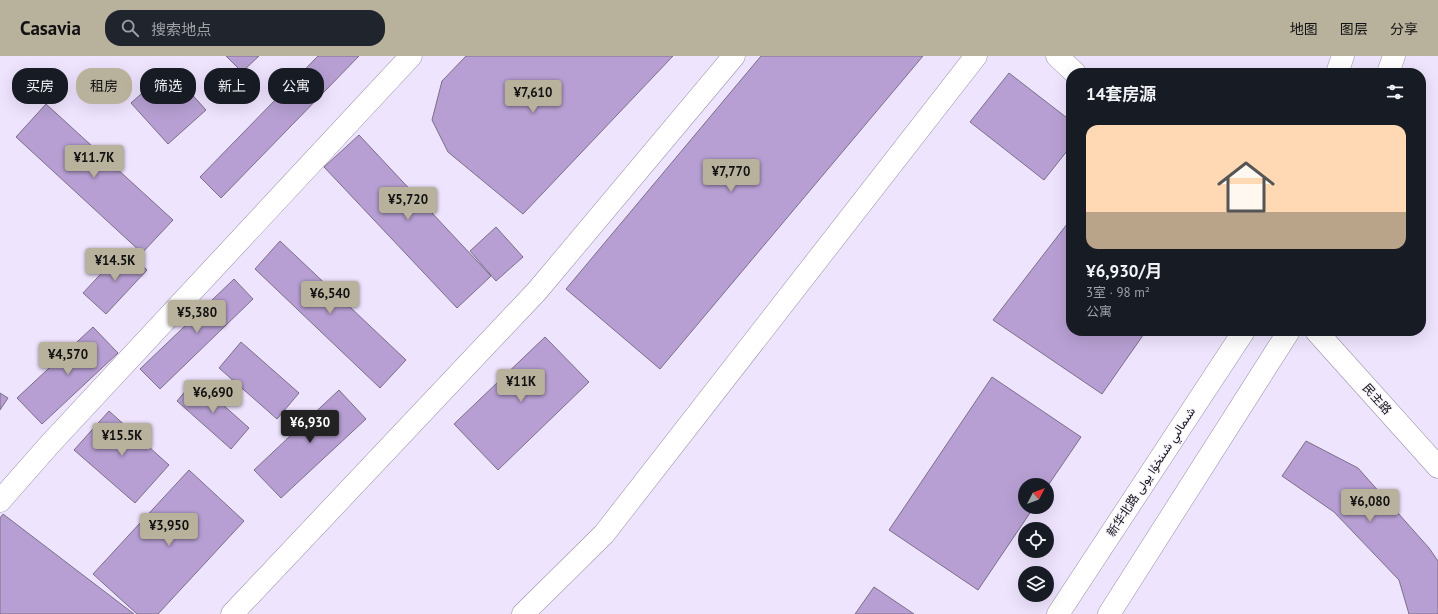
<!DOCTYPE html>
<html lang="zh">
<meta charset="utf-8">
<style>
:root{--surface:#171b24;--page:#20242c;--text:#f1f3f6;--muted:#9ea1a6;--accent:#b8b19c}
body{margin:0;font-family:"PT Sans",Vazirmatn,"Noto Sans SC",sans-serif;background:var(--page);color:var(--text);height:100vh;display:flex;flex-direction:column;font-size:15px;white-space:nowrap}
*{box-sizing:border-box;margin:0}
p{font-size:13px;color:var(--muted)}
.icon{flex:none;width:22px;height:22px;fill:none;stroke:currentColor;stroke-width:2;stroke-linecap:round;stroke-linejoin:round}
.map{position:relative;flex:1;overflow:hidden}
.panel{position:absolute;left:1066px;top:12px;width:360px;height:268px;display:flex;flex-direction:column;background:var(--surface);border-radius:16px;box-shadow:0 4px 16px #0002}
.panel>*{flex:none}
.banner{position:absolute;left:12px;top:12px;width:380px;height:36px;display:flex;gap:8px}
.needle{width:26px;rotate:48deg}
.tools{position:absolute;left:1018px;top:422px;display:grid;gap:8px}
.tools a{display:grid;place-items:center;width:36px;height:36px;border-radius:50%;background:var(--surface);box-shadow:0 4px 16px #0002;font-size:20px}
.price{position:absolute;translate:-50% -34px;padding:0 9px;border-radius:4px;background:var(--accent);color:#111;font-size:13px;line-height:26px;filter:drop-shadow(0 1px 2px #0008)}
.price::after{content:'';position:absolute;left:50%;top:24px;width:12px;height:9px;margin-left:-6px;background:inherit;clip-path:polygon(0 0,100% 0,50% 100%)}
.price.on{background:#222;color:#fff}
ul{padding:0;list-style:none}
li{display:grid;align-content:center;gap:8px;height:212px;padding:0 20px}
li span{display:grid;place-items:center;height:124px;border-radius:12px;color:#555}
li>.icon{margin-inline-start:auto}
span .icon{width:72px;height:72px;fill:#fffc;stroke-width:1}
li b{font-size:17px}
h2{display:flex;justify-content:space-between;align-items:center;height:48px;padding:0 20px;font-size:17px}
.chip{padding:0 14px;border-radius:16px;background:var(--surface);box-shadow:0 4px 16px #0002;font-size:14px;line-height:36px}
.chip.on{background:var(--accent);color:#111}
header{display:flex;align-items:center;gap:24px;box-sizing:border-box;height:56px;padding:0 20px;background:var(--accent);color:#111}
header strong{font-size:19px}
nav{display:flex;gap:22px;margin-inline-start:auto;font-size:14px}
.search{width:280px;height:36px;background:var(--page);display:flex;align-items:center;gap:10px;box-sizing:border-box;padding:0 14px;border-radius:16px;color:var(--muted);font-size:15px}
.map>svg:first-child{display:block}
.building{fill:#b79fd3;stroke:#7a6f87}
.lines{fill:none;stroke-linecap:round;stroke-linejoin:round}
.minor-casing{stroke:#998ea6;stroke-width:23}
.major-casing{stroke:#998ea6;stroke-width:23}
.minor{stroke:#fff;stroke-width:22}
.major{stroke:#fff;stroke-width:22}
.labels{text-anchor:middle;stroke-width:3;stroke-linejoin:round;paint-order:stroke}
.street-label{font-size:12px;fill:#130f18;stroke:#f8f6fb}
</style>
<header>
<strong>Casavia</strong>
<div class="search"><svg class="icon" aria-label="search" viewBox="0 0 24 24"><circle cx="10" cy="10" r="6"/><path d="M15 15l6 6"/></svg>搜索地点</div>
<nav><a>地图</a><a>图层</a><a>分享</a></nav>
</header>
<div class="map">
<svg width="1438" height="558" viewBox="0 0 1438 558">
<rect width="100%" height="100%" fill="#efe4fe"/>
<path class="building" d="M226 0H259L242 16Z
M318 0H359L221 142 200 121Z
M466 0H673L523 158 448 96 432 64 442 25Z
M761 0H923L660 313 566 233Z
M169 13 206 54 168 88 131 47Z
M1009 17 1071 65V90L1044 124 970 66Z
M46 48 173 164 142 197 16 81Z
M359 79 491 220 457 252 324 111Z
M1071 163V275H1146L1102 338 993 264Z
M496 171 523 201 496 225 470 195Z
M280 185 406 304 380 332 255 213Z
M124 193 147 214 106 258 83 237Z
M234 223 253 243 160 333 140 313Z
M93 271 118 297 42 368 17 342Z
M545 281 589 326 498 414 454 368Z
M241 286 299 337 277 363 219 312Z
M992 321 1081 381 1047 431V429H1025V451H1034L978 534 889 474Z
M195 324 249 372 231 393 177 345Z
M339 334 366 363 281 442 254 414Z
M0 337 8 342 0 354Z
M109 355 169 409 135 447 74 394Z
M1306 385 1358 412 1429 492 1438 505V558H1409L1399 524 1334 456 1282 420Z
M189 414 244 465 158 558H137L93 518Z
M3 458 134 558H0V462Z
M874 531 914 558H855Z"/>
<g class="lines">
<defs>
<path id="minor" d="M1057 0 1075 17
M0 445 50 388 411 0
M232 558 537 235 734 0
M523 558 604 478 976 0"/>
<path id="major" d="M1337 17 1343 0
M1388 17 1394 0
M1316 275 1438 411
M1058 558 1244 275
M1109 558 1289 275"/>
</defs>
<use href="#minor" class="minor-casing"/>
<use href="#major" class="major-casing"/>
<use href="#minor" class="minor"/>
<use href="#major" class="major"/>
</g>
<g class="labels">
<g class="street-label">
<text transform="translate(1377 343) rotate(48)" y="4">民主路</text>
<text transform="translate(1151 416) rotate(-57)" y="4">新华北路 شىمالىي شىنخۇا يولى</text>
</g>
</g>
</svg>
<div class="tools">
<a><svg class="needle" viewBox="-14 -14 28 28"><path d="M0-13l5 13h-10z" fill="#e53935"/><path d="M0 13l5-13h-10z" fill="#9ea1a6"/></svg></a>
<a><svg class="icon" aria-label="locate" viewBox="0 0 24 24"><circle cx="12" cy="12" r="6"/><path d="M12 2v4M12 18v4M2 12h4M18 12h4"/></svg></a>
<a><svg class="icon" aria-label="layers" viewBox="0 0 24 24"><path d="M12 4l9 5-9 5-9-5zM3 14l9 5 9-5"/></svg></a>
</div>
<b class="price" style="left:533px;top:58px">¥7,610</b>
<b class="price" style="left:94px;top:123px">¥11.7K</b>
<b class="price" style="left:731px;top:137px">¥7,770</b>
<b class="price" style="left:408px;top:165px">¥5,720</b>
<b class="price" style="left:115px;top:226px">¥14.5K</b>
<b class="price" style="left:330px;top:259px">¥6,540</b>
<b class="price" style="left:197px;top:278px">¥5,380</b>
<b class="price" style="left:68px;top:320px">¥4,570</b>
<b class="price" style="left:521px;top:347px">¥11K</b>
<b class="price" style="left:213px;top:358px">¥6,690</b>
<b class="price on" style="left:310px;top:388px">¥6,930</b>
<b class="price" style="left:122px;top:401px">¥15.5K</b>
<b class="price" style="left:1370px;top:467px">¥6,080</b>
<b class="price" style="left:169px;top:491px">¥3,950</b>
<div class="banner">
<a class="chip">买房</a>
<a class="chip on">租房</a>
<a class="chip">筛选</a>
<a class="chip">新上</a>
<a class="chip">公寓</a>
</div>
<section class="panel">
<h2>14套房源<svg class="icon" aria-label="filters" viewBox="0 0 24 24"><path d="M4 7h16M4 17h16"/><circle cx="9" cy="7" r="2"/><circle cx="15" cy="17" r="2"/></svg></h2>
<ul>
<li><span style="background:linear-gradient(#ffd9b3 70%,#b9a48a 0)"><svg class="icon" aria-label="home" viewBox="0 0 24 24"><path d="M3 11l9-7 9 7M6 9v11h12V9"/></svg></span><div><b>¥6,930/月</b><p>3室 · 98 m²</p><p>公寓</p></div></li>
</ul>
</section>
</div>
